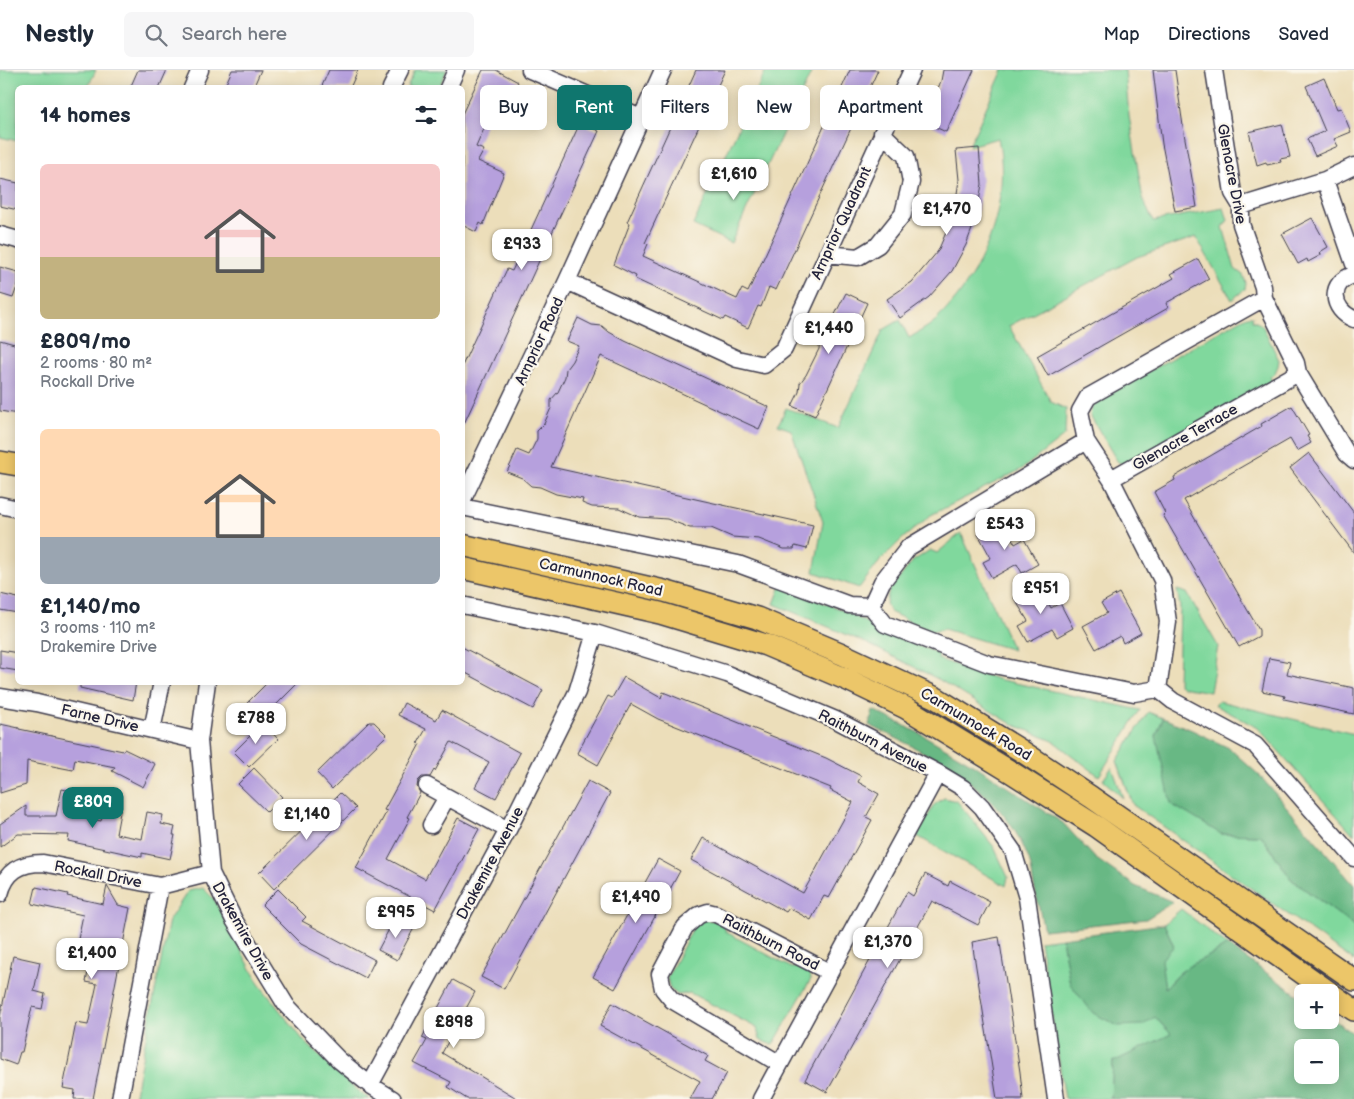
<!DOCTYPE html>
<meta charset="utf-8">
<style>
:root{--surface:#fff;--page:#f6f6f7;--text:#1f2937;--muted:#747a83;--line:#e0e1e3;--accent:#0f766e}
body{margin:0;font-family:"Balsamiq Sans",sans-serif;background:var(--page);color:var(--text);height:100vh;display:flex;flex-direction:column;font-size:19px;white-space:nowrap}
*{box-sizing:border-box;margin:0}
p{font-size:16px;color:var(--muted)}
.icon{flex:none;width:28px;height:28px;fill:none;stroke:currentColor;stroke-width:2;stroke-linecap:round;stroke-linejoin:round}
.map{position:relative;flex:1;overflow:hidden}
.drawer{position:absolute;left:15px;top:15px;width:450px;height:600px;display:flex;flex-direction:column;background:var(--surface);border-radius:8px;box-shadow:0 2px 12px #0003}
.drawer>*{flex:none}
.hud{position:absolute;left:480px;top:15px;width:475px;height:45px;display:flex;gap:10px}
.fabs{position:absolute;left:1294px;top:914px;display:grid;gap:10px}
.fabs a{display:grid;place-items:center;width:45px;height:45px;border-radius:8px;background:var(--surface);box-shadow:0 2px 12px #0003;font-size:25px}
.price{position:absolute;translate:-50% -42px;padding:0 11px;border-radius:10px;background:#fff;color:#222;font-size:16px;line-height:32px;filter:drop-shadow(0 1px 2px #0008)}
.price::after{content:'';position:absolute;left:50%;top:30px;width:15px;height:11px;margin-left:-8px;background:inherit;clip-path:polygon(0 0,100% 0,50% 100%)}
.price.on{background:var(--accent);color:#fff}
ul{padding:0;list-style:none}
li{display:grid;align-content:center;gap:10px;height:265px;padding:0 25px}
li span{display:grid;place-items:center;height:155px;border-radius:8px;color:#555}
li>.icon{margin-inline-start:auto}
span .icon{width:90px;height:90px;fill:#fffc;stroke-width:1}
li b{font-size:21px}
h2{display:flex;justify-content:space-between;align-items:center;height:60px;padding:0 25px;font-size:21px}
.tag{padding:0 18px;border-radius:8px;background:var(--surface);box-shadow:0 2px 12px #0003;font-size:18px;line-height:45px}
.tag.on{background:var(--accent);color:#fff}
header{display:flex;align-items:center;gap:30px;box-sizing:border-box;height:70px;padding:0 25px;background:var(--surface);border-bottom:1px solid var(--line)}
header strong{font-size:24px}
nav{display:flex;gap:28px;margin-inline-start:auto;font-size:18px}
.search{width:350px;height:45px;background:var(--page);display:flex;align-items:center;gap:12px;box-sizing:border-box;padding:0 18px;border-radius:8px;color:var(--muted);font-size:19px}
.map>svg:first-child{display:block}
.green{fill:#80d89d;stroke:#517d6c}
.forest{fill:#68b884;stroke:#456d60;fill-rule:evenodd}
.building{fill:#b6a0dd}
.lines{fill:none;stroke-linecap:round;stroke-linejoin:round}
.minor-casing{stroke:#403e4e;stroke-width:19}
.major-casing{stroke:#403e4e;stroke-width:24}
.minor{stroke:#fff;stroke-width:16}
.major{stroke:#ecc669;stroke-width:21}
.labels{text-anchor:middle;stroke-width:4.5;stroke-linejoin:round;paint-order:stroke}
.street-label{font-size:15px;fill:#22223b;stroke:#fbf7ec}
</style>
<header>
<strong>Nestly</strong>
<div class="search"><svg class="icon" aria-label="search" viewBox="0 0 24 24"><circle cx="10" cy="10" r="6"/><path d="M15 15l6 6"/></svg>Search here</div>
<nav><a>Map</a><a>Directions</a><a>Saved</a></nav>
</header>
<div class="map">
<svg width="1354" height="1029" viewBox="0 0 1354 1029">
<rect width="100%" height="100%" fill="#fbf7ec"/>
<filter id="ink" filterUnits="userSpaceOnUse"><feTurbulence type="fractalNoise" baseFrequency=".02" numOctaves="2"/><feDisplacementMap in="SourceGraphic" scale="10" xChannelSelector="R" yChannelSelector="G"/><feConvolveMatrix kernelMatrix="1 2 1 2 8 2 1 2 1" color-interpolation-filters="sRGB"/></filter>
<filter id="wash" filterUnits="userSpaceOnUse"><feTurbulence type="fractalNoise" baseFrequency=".0096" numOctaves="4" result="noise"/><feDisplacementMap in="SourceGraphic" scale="20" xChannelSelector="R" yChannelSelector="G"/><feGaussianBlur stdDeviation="1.12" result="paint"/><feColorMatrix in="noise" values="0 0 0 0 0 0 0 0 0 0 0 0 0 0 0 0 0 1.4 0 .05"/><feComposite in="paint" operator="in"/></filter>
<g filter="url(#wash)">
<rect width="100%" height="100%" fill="#ecdeba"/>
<path class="green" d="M0 0H96L88 17 18 18 17 71 0 67Z
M415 0H447L439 17H407Z
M766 0 812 1 731 173 693 155Z
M1003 0H1125L1129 46 1143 130 1153 151 1224 138 1228 150 1223 157 1235 199 1243 205 1246 213 1245 219 1232 230 1196 167 1137 187 1009 256 1051 332 1066 339 1065 365 1022 399 931 445 902 469 880 491 859 518 814 502 823 452 791 360 778 355 786 338 838 358 883 260 900 250 909 268C917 263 927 258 935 251 983 207 1012 133 998 68L969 76Z
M1247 246H1253L1252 250 1262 255 1279 290 1278 296 1275 303 1270 307 1272 311 1129 393 1121 394 1117 391 1090 345 1092 336 1097 330Z
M961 463 1013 580 944 559 932 562 890 542 886 533 889 521 913 491 930 480 937 483Z
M781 516 845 541 882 561 939 584 938 589 997 609 1140 640 1099 706 1053 671 1012 654 938 609 864 572 774 534Z
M1177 520 1187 523 1218 576 1210 622 1181 617 1178 613 1180 537Z
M1219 631 1354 664V765L1258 658 1215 635Z
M1148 642 1163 648 1156 666 1221 764 1261 765 1291 809 1354 856V891L1133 735 1117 691Z
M1112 697 1123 728 1103 710Z
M944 728 957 731 994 777 1008 807 1006 816 917 766 934 735Z
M203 818 214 829 259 914 304 971 359 1022 370 1029H134L169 850 188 821Z
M1181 839 1227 875C1213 886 1196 890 1182 901 1176 905 1170 913 1165 918L1160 890 1174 876 1164 854Z
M702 850 722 851 726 862 792 898 804 896 809 902 811 909 773 975 760 970 757 958 690 923 678 925 670 919 667 908 694 856Z
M1062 868 1070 914 1155 947 1172 965 1113 992 1111 1029H1065L1040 871Z"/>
<path class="forest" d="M873 640 923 665 976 696 1063 753 1095 788 1135 816 1173 832 1146 849 1044 860C1040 844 1037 827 1033 811 1032 803 1031 793 1027 785 1000 717 931 685 869 655Z
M1163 648 1192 660 1229 678 1260 706 1354 815V856L1291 809 1261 765 1221 764 1171 734 1156 666Z
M1164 854 1174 876 1161 890 1165 918C1171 913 1176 905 1182 901 1196 890 1213 886 1227 875L1302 928V950H1330V947L1354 964V1029H1111L1113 992 1171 964 1155 947 1143 955 1118 956 1093 943 1070 914 1062 868ZM1302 978H1330V1005H1302Z"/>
<g id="blocks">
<path class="building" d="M138 0H167L159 18H130Z
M232 0H261L253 18H224Z
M329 0H358L350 18H321Z
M483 0H496L518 12 512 25 518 27 511 41 501 37 496 48 490 45 476 77 484 80 478 91 504 103 483 155 480 153 476 162 462 155V44Z
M696 0H725L645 173 648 174 643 186 737 229 742 219 748 222 850 0H878L776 220 769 217 761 237 758 236 748 258 725 247 723 250 635 209 636 206 614 195 630 153 627 152Z
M943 0H974L946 62 924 52 941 11Z
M1153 0H1175L1184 63 1197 137 1175 141 1162 74Z
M1324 8 1337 39 1341 38 1351 62 1334 69 1338 76 1315 86 1307 69 1325 61 1306 16Z
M580 53 599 61 462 358V296L507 199 512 201Z
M1282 54 1290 87 1280 89 1281 92 1267 95 1266 92 1257 95 1249 62Z
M979 78 982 114 976 148 966 175 952 201 929 227 900 248 887 229 912 212 938 181 954 144 959 110 956 80Z
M0 109 18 113V140L0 136Z
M1312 148 1328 177 1320 182 1321 185 1308 192 1307 189 1298 194 1282 164Z
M1198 189 1209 209 1166 233 1168 238 1048 306 1037 286 1174 208 1171 204Z
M0 197 18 202V214L13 228 0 224Z
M846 223 867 233 815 346 792 336 799 322 800 313 806 305 819 279 820 268 826 262Z
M578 248 592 255 602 256 609 262 625 271 769 337 759 359 601 286 551 397 813 455 807 479 795 476 794 479H784L759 469 732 467 711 458H690L667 449 639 447 619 438 592 437 582 433 583 429 556 424 540 417 531 416 522 408 507 402 517 380 529 385 537 369V361L544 354 551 338V330L558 322 565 307 566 299 572 291 579 276 567 271Z
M0 270 18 275V344L0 341Z
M1292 336 1309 365 1307 366 1311 373 1297 381 1290 369 1184 430 1259 560V566L1239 577 1163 445 1165 443 1154 422 1175 410 1174 407 1262 356 1261 354Z
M1309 383 1354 443V483L1290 398Z
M1002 450 1015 474 1024 469 1038 494 1022 503 1017 494 992 508 983 492 991 488 978 464Z
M1038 514 1051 538 1060 533 1073 558 1057 567 1052 559 1028 572 1019 556 1028 551 1014 528Z
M1119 523 1141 563 1123 573 1120 566 1096 579 1083 556 1107 543 1101 533Z
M0 524 18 528V543L0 540Z
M462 577 543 620 533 639 462 601Z
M0 580 18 583V601L0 598Z
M1269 588 1290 592 1287 604 1354 618V644L1284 629 1285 626 1262 621Z
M624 607 661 628 663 622 826 688 861 706 858 712 879 724 866 747 872 750 829 828 824 826 811 850 789 838 786 842 691 790 703 768 803 823 853 732 830 720 831 718 658 649 631 634 598 695 577 683 608 626 612 628Z
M80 612H136L133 630 80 618Z
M268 612H299L259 652 243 637Z
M404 633 436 650 442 640 520 683 496 728 475 717 489 692 451 672 435 701 434 700 430 707H422L418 711 417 717 420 723 407 747 410 748 388 789 425 809 458 748 479 759 435 840 356 798 387 741 384 740 420 674 418 673 426 659 398 645Z
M369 652H374L387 665 332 719 317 703Z
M263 653 278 669 249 697 234 682Z
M0 654 19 658V659L123 681 124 679 155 694 143 717 112 701 115 697 75 689 73 700 27 691 26 715 0 723Z
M254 698 282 727 267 742 238 714Z
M588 711 610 723 504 919 481 907Z
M62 719 80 723 75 745 101 751 105 733 121 737 116 764 142 769 147 742 163 745 161 754 175 757 173 765H175L170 789 142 783V787L68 771 69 765 18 764 0 777V754L26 736V746H56Z
M340 723 356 738 274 819 259 803Z
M658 789 680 801 615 919 593 907Z
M925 804 948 816 950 811 990 832 978 855 932 831 827 1022 805 1010 907 822 913 826Z
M107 816 118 835 130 838 93 1029H74L75 1020 63 1018 76 953 88 955 97 914 86 912 93 877 77 874 83 845 32 834 36 817 68 824 67 826 103 834Z
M278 819 306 847 302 851 375 890 366 908 301 874 262 835Z
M395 848 414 858 397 890 378 880Z
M999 867 1020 1002 1023 1029H997L972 872Z
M13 886 40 892 34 921 45 924 42 939 32 937 22 982H20L16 995 0 989V947Z
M453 910 475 922 442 983 518 1029H467L448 1017 451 1012 414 993 427 970 422 968Z
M612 933 708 986 705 991 727 1003 712 1029H690L700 1011 600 956Z"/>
</g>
</g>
<g filter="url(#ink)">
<use href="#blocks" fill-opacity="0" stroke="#403e4e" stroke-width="1"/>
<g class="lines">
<defs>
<path id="minor" d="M530 0 641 48
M1214 0 1233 123 1241 136V154L1263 217 1264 228 1296 293 1298 303 1347 384 1354 390
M192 18 200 0
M391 18 400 0
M448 18 456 0
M1325 110 1354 194
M1241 136 1325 110 1354 96
M0 165 18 170
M827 184 858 187 878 175 903 144 911 112 906 86 882 63
M1354 205C1328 212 1331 240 1354 249
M567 211 737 289 764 295 784 279 912 0
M1264 228 1088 327 1080 341 1086 371 1111 409 1298 303
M1111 409 1162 510 1168 552 1158 619
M462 431 567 211 663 0
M0 435 18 439
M462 437 738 494 849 535 871 536 885 554 989 594 1134 623 1158 619 1173 631 1255 675 1354 788
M462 535 595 563 727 604 836 650 938 703 963 718 982 737 1013 781 1027 828 1056 1029
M871 536 882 512 909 477 1086 371
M207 612 199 671 211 803 234 850 286 935 339 990 370 1015 393 1029
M0 627 37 633 199 671
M152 660 162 612
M427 716 508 760
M431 755 447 727
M0 824C6 801 20 793 43 793L160 816 211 803
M780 994 672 930 663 919 660 904 685 857 699 845 708 842 716 844 829 902
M370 1015 508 760 577 622 595 563
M120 1029 160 816
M761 1029 938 703"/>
<path id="major" d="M0 392 18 395
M462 475 664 521 757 548 842 584 936 628 1020 680 1091 727 1354 910
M462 498 660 543 766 575 848 610 906 638 1011 702 1096 756 1329 922
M1330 923 1354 940"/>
</defs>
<use href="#minor" class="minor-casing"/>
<use href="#major" class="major-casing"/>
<use href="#minor" class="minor"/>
<use href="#major" class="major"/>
</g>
</g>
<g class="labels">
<g class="street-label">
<text transform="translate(1232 104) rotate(79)" y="5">Glenacre Drive</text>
<text transform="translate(841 153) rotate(-65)" y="5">Arnprior Quadrant</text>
<text transform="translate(539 271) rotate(-65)" y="5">Arnprior Road</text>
<text transform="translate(1185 367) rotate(-30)" y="5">Glenacre Terrace</text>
<text transform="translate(601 507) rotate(13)" y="5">Carmunnock Road</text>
<text transform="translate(100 648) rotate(13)" y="5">Farne Drive</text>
<text transform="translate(976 654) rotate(31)" y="5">Carmunnock Road</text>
<text transform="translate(873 671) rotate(27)" y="5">Raithburn Avenue</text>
<text transform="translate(490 793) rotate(-62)" y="5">Drakemire Avenue</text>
<text transform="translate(98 804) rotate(11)" y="5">Rockall Drive</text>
<text transform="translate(243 861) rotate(61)" y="5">Drakemire Drive</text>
<text transform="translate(771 872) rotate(27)" y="5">Raithburn Road</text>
</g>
</g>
</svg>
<div class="fabs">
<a>+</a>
<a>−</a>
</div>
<b class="price" style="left:734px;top:131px">£1,610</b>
<b class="price" style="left:947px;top:166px">£1,470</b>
<b class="price" style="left:522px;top:201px">£933</b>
<b class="price" style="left:829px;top:285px">£1,440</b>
<b class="price" style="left:1005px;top:481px">£543</b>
<b class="price" style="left:1041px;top:545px">£951</b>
<b class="price" style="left:256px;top:675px">£788</b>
<b class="price on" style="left:93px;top:759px">£809</b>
<b class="price" style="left:307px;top:771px">£1,140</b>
<b class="price" style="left:636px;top:854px">£1,490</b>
<b class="price" style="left:396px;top:869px">£995</b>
<b class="price" style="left:888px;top:899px">£1,370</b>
<b class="price" style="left:92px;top:910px">£1,400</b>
<b class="price" style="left:454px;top:979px">£898</b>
<div class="hud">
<a class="tag">Buy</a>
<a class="tag on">Rent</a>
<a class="tag">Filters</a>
<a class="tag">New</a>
<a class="tag">Apartment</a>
</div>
<section class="drawer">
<h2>14 homes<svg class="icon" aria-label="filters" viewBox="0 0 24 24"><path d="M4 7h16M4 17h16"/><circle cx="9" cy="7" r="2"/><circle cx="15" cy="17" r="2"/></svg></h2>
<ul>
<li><span style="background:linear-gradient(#f6c9c9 60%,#c2b280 0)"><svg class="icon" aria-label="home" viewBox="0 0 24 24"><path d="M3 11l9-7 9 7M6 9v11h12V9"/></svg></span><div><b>£809/mo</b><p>2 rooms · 80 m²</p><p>Rockall Drive</p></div></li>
<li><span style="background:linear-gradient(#ffd9b3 70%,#9aa5b1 0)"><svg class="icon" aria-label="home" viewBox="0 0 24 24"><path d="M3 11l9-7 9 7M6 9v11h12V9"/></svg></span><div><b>£1,140/mo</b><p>3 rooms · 110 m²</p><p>Drakemire Drive</p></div></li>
</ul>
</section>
</div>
